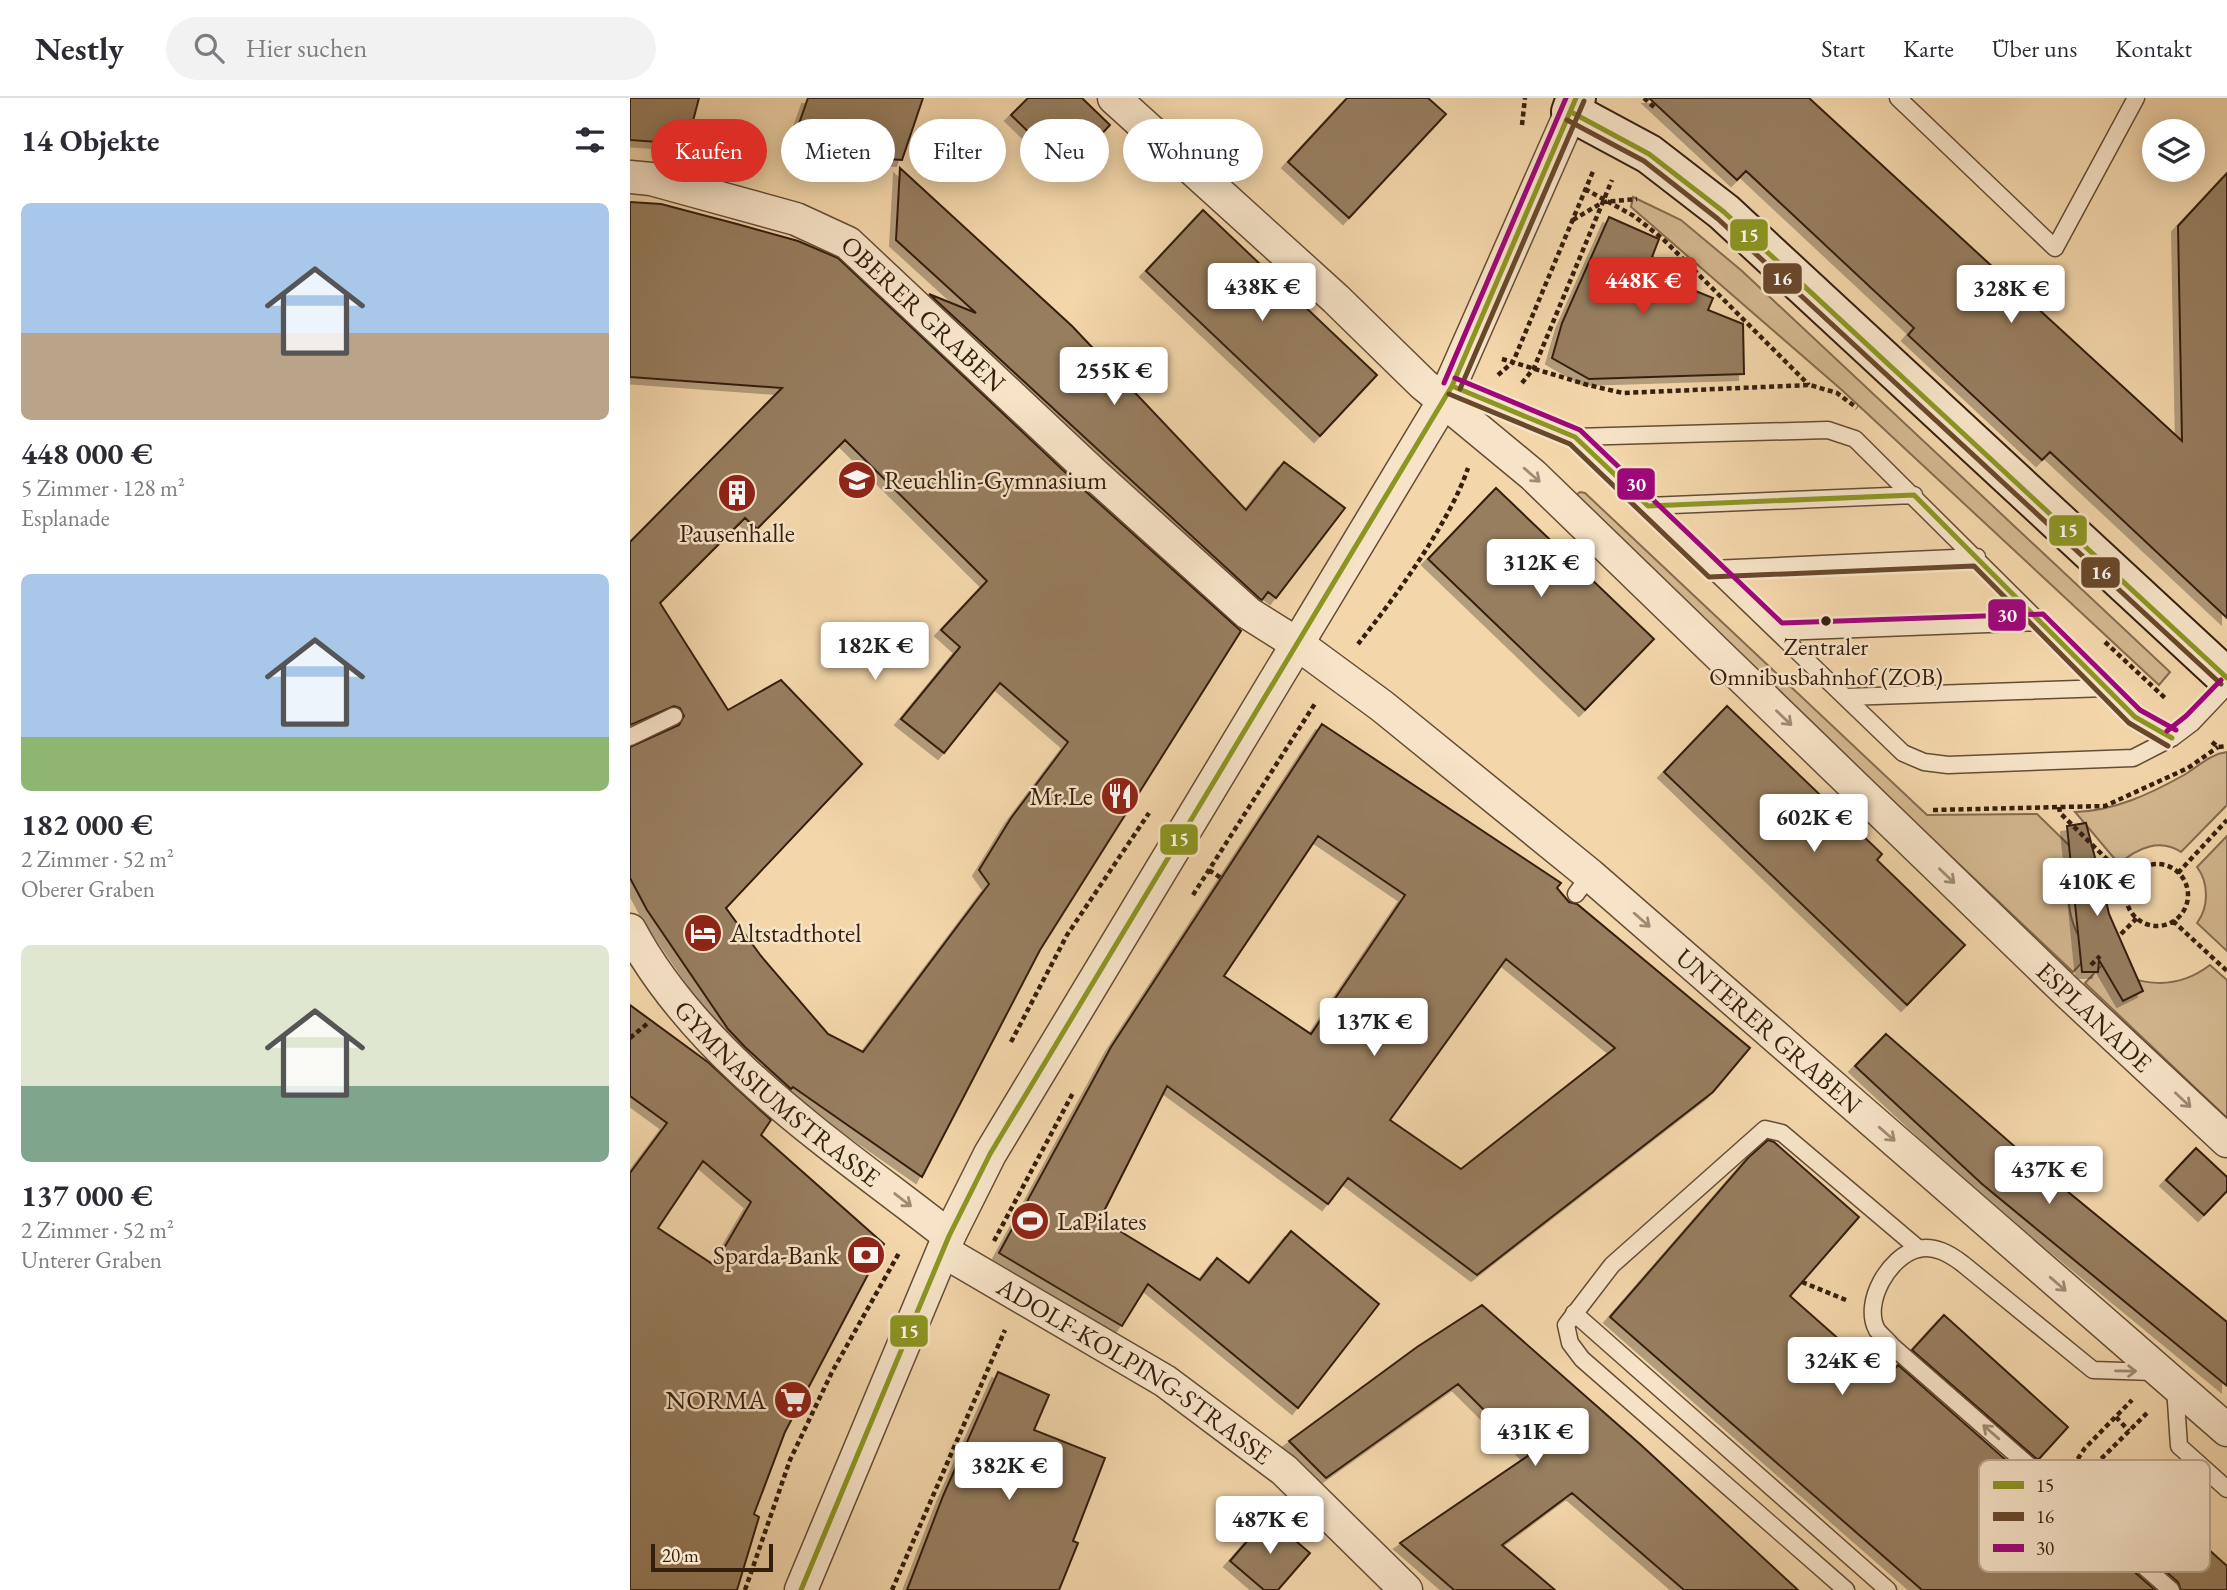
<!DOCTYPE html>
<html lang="de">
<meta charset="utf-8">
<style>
:root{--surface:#fff;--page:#f2f2f3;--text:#2b2b33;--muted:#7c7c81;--line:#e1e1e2;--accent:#d93025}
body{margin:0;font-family:"EB Garamond",serif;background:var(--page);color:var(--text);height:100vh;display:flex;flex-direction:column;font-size:26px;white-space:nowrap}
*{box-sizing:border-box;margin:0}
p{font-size:23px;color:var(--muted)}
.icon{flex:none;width:38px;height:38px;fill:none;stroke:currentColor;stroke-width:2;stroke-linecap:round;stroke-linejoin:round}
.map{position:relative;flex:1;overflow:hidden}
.sheet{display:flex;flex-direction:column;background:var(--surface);width:630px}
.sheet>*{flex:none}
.guide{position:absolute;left:21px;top:21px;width:665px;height:63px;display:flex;gap:14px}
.fabs{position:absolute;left:1512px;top:21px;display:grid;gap:14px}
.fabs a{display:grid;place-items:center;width:63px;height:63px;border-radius:50%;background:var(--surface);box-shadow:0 4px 18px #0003;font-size:35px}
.scale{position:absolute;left:21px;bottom:18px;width:122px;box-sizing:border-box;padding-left:7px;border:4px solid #341f0e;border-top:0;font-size:19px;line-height:24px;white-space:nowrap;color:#341f0e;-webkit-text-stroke:5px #f7e4c8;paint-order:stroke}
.price{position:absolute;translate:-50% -60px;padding:0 16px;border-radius:7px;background:#fff;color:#222;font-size:23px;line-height:46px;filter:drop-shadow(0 2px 4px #0008)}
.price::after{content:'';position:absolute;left:50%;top:42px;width:21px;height:16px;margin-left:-10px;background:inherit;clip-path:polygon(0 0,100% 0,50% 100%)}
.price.selected{background:var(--accent);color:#fff}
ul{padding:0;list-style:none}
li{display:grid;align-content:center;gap:14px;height:371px;padding:0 21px}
li span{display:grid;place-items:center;height:217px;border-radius:10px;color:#555}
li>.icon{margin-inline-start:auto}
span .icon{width:126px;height:126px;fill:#fffc;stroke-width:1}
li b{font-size:30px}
h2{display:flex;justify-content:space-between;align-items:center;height:84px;padding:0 21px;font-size:30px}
.tag{padding:0 24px;border-radius:32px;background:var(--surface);box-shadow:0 4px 18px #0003;font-size:24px;line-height:63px}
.tag.selected{background:var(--accent);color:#fff}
header{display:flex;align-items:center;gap:42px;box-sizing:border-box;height:98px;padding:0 35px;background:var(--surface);border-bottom:2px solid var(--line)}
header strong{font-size:33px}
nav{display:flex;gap:38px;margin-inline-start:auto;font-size:24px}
.search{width:490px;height:63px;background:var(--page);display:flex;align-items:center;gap:18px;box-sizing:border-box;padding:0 24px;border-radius:38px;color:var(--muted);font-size:26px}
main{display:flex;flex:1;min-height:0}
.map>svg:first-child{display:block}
.green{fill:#d3b78f;stroke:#846b4e;stroke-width:2}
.building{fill:#977e5f;stroke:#341f0e;stroke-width:2;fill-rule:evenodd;filter:url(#shadow)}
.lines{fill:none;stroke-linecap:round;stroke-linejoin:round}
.lane-casing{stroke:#644d35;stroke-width:19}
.street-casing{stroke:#644d35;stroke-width:35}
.secondary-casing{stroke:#341f0e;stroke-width:42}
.path{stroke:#341f0e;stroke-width:4.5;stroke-dasharray:5 3.5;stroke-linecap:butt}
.lane{stroke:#f7e4c8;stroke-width:16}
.street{stroke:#f7e4c8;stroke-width:32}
.secondary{stroke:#f7e4c8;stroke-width:38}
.bus-1-casing{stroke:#f7e4c8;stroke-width:10}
.bus-2-casing{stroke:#f7e4c8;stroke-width:10}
.bus-3-casing{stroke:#f7e4c8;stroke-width:10}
.bus-1{stroke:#8c9622;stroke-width:5}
.bus-2{stroke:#68482a;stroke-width:5}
.bus-3{stroke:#9e067a;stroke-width:5}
.oneway{stroke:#9f8b74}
.bus-dot{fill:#341f0e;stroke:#f7e4c8;stroke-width:2.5}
.labels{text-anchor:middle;stroke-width:5;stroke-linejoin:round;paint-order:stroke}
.bus-label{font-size:24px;fill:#341f0e;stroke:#f7e4c8}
.street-label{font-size:26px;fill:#341f0e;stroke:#f7e4c8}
.poi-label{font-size:26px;fill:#341f0e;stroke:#f7e4c8;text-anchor:start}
.key{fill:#f7e4c8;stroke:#bca990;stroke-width:2}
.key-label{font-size:19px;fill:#341f0e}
.line-badge{stroke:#f7e4c8;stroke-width:2.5}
.badge-label{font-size:19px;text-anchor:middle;font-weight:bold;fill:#fff}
</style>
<header>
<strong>Nestly</strong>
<div class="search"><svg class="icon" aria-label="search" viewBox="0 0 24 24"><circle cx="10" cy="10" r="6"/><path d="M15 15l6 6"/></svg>Hier suchen</div>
<nav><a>Start</a><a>Karte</a><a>Über uns</a><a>Kontakt</a></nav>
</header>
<main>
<section class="sheet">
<h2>14 Objekte<svg class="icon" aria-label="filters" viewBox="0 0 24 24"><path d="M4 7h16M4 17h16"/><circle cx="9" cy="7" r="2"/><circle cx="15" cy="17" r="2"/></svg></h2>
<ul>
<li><span style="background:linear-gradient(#a9c7e8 60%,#b9a48a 0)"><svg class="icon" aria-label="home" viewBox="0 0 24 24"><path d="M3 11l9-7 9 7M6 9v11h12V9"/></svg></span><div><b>448 000 €</b><p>5 Zimmer · 128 m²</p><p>Esplanade</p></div></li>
<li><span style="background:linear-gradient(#a9c7e8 75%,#8fb573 0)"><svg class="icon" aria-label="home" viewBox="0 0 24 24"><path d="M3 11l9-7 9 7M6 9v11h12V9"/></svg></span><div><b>182 000 €</b><p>2 Zimmer · 52 m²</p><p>Oberer Graben</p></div></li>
<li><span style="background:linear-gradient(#dfe7d0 65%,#7fa58c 0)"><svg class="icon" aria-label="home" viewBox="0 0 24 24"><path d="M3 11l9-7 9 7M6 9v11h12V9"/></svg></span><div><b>137 000 €</b><p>2 Zimmer · 52 m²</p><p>Unterer Graben</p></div></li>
</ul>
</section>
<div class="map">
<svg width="1597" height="1492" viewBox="0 0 1597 1492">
<defs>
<filter id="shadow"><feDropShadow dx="-6" dy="6" stdDeviation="0" flood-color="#0004"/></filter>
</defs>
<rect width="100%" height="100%" fill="#f3d6aa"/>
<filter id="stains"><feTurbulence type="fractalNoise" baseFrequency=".00286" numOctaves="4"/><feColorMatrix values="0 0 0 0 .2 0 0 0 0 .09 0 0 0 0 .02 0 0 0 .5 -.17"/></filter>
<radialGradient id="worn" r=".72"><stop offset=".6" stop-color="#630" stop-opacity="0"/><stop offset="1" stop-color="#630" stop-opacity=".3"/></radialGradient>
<path class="green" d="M1003 99 1051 122 1112 173 1540 574 1529 587 1213 293 1001 109Z
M950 394 955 395 1297 717 1407 716 1449 757C1432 789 1436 828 1461 855L1443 874 946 403V397Z
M1597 654V707L1551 754C1530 740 1507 750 1489 766L1445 714C1484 713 1520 696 1554 677 1569 668 1580 656 1597 654Z
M1597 738V853L1567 825C1579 809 1579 785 1567 769Z
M1473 866C1508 889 1546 893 1580 867L1597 882V1020L1455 885Z"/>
<path class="building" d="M0 0H69L57 46 0 42Z
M178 0H293L272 62 241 60 166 34Z
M398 0H452L480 27 438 72 381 17Z
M717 0H798L816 16 719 120 658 64Z
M1019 0H1179L1552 343 1548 128 1597 75V520L1420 354 1412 362 1278 237 1284 230 1116 73 1107 82Z
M270 70 442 228 616 412 654 364 715 410 646 500 638 494 632 502 629 500 299 196 346 215 266 142Z
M0 104 31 106 107 126 168 143 208 160 453 391 611 533 410 852 292 1079 163 989 161 991 115 949 98 931 17 812 0 780V649L49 627 54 618 50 610 44 608 0 627V444L152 290 0 279ZM215 342 357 483 311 532 330 549 271 621 314 655 370 585 438 644 381 720 349 772 359 786 233 954 198 936 131 858 96 810 232 666 151 582 98 612 30 505 115 420 127 431Z
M573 112 747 277 690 338 516 173Z
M979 119 1029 141 1022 159 1058 175 1053 188 1083 200 1078 212 1113 226 1114 276 959 281 922 260 932 225Z
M866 390 1024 541 955 612 798 461Z
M1097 608 1252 756 1247 762 1335 847 1277 907 1034 674Z
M692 626 931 785 927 790 939 804 947 806 1120 950 1083 994 847 1177 718 1080 698 1106 537 988 470 1121 570 1182 587 1160 619 1185 661 1133 749 1206 668 1310 518 1186 492 1228 369 1155 481 949ZM688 738 775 797 681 936 594 878ZM876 861 985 950 831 1071 760 1022Z
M1456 725 1469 775 1477 779 1475 798 1479 816 1513 893 1493 903 1469 862 1468 874H1452L1437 728Z
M0 907 79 965 141 1022 131 1037 254 1146 155 1334 124 1416 129 1419 107 1492H0V1075L37 1025 0 998ZM73 1063 121 1104 84 1167 28 1130Z
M1256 936 1415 1075 1597 1224V1288L1352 1086 1225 968Z
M1138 1042 1144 1044 1229 1119 1160 1198 1255 1282 1268 1267 1394 1378 1382 1392 1440 1443 1453 1429 1525 1492H1292L980 1219 1118 1060Z
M1566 1050 1597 1079V1093L1574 1117 1536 1082Z
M852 1207 1011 1347 1168 1492H1054L942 1395 872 1447 925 1492H824L770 1445 899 1357 828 1286 696 1380 659 1343 787 1249Z
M1314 1217 1438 1329 1408 1362 1282 1252Z
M368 1274 419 1297 404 1332 475 1360 443 1443 448 1445 429 1492H277L313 1398Z
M1497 1378 1597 1468V1492H1551L1548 1484 1466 1413Z
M638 1419 680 1455 648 1492H634L600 1463Z"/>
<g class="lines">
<defs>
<path id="lane" d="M1268 0 1425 150 1506 0
M822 288 945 339 1273 655 1294 664 1318 667 1503 660 1542 640 1562 625 1597 588
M945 339 1198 332 1225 341 1505 619 1542 640
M1018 408 1284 397
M1082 471 1347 459
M1149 534 1411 524
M1216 599 1477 590
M0 639 44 618
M946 796 960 777
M944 1215 1258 1492
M1524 1274 1463 1272 1333 1166C1320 1156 1305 1147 1288 1151 1259 1158 1232 1205 1247 1232 1251 1237 1258 1243 1262 1248L1541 1492
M1545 1289 1549 1348 1597 1391
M1216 1492 952 1261 940 1245 936 1227 982 1167 1135 1031 1152 1035 1289 1151"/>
<g id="street">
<path id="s1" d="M484 0 706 201 793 286 903 377 1435 892 1597 1043"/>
<path id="s2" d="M0 79 21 81 166 121 218 145 465 377 618 515 669 547 752 608 960 777 1597 1332"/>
<path id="s3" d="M0 832C70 962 206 1049 319 1138"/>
<path id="s4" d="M313 1153 535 1283 654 1372 776 1492"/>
<path d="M171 1492 319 1138 360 1056 813 304 941 14"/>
</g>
<path id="secondary" d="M946 0 941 14 1019 56 1094 114 1597 580"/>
</defs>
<use href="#lane" class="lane-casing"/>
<use href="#street" class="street-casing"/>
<use href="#secondary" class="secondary-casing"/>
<path class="path" d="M1014 0 1026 11
M892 27 895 0
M955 91 1004 118 1033 141 1179 287
M943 122 973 104 1007 101
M872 261 958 287 993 295 1180 287 1207 295 1227 310
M868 277 883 264 964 71
M892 285 904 270 982 82
M1475 544 1535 600
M728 546C764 501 820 424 838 370
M1582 644 1588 649 1597 648
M1429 709 1430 715 1499 783
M1303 712 1475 708 1558 670 1588 649
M1496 797a31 31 0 1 1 62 0a31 31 0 1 1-62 0Z
M579 772 591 780
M1548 775 1597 722
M563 797 686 604
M1543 823 1597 873
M1491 836 1507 820
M1461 867 1470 858
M0 940 18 925
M381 944 437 837 519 715
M364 1143 444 993
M1172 1184 1216 1202
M1486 1319 1499 1333
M1443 1368 1455 1350 1502 1302
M1451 1376 1469 1363 1519 1313
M115 1492 160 1362 202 1274 269 1155
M262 1492 375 1232"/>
<use href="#lane" class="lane"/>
<use href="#street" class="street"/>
<use href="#secondary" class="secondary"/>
<defs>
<path id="bus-1" d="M941 14 1019 56 1094 114 1597 580
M822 288 945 339 1018 408 1284 397 1505 619 1542 640
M171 1492 319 1138 360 1056 822 288 946 0"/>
<path id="bus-2" d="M937 22 1014 63 1088 121 1591 586
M830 291 954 3
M819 296 940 346 1079 479 1344 468 1499 625 1538 648"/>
<path id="bus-3" d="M825 280 950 332 1152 525 1413 516 1510 612 1546 632
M814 285 936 0
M1537 633 1556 618 1591 582"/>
</defs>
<use href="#bus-1" class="bus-1-casing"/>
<use href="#bus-2" class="bus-2-casing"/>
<use href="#bus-3" class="bus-3-casing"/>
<use href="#bus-1" class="bus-1"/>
<use href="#bus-2" class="bus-2"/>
<use href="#bus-3" class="bus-3"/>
</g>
<defs><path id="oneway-shaft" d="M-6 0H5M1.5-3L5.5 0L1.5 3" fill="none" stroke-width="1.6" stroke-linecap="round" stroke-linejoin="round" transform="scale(1.75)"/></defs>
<g class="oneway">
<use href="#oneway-shaft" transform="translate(902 377) rotate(41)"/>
<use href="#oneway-shaft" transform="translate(1154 620) rotate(44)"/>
<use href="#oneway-shaft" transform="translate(1317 778) rotate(44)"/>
<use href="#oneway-shaft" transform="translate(1012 822) rotate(41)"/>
<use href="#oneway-shaft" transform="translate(1553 1002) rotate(43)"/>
<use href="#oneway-shaft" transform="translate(1257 1036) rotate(41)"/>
<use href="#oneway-shaft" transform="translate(273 1102) rotate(38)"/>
<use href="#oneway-shaft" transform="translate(1428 1186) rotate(41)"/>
<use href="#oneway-shaft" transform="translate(1496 1273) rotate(1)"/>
<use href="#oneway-shaft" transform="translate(1361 1334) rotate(-139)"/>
</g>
<defs>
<symbol id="school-disc" viewBox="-11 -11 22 22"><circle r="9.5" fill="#8f2418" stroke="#f7e4c8"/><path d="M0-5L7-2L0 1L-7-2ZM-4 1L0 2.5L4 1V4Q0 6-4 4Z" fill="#fff"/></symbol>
<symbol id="building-disc" viewBox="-11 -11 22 22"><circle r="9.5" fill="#8f2418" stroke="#f7e4c8"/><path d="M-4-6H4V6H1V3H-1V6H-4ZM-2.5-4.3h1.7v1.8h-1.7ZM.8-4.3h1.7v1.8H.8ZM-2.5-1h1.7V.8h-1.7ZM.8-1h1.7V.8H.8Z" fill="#fff"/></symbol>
<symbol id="restaurant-disc" viewBox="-11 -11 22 22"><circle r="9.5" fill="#8f2418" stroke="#f7e4c8"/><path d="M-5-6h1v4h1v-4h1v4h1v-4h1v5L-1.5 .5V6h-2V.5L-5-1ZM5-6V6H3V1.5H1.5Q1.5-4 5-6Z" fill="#fff"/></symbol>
<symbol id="hotel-disc" viewBox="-11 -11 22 22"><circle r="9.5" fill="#8f2418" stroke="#f7e4c8"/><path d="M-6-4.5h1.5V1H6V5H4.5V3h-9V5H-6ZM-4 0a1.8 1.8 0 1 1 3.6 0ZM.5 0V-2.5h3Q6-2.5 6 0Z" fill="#fff"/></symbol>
<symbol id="stadium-disc" viewBox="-11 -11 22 22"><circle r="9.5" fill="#8f2418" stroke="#f7e4c8"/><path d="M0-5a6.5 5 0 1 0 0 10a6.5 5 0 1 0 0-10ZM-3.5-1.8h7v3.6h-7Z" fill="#fff"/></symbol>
<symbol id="bank-disc" viewBox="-11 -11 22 22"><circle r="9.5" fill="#8f2418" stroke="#f7e4c8"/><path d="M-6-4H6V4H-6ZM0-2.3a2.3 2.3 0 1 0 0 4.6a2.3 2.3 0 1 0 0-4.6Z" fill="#fff"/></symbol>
<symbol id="supermarket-disc" viewBox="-11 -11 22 22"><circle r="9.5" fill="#8f2418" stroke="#f7e4c8"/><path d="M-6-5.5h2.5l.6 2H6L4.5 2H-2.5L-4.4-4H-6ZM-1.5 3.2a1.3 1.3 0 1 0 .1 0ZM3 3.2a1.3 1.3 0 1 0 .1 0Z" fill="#fff"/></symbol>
</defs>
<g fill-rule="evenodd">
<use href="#school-disc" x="205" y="360" width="44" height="44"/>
<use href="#building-disc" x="85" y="373" width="44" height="44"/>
<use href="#restaurant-disc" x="468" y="676" width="44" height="44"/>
<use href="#hotel-disc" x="51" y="813" width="44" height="44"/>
<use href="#stadium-disc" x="378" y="1101" width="44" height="44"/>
<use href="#bank-disc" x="214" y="1135" width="44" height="44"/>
<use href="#supermarket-disc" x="141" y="1280" width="44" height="44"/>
</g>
<circle class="bus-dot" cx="1196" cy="523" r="6"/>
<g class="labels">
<g class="bus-label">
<text x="1196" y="557">Zentraler<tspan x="1196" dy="30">Omnibusbahnhof (ZOB)</tspan></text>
</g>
<g class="street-label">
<text dy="9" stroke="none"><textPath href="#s2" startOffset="332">OBERER GRABEN</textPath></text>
<text dy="9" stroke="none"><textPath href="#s1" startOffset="1344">ESPLANADE</textPath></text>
<text dy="9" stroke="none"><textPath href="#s2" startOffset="1442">UNTERER GRABEN</textPath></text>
<text dy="9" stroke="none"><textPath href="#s3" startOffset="222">GYMNASIUMSTRASSE</textPath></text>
<text dy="9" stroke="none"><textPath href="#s4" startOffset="226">ADOLF-KOLPING-STRASSE</textPath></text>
</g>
<g class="poi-label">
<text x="254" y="391">Reuchlin-Gymnasium</text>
<text x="107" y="444" text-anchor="middle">Pausenhalle</text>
<text x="463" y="707" text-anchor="end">Mr.Le</text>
<text x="100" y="844">Altstadthotel</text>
<text x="427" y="1132">LaPilates</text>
<text x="209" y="1166" text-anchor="end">Sparda-Bank</text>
<text x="136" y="1311" text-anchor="end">NORMA</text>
</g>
</g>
<rect x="1349" y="1362" width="231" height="112" rx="10" class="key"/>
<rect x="1363" y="1383" width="31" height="8" fill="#8c9622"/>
<rect x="1363" y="1414" width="31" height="9" fill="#68482a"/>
<rect x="1363" y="1446" width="31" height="8" fill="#9e067a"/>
<g class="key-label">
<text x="1406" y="1394">15</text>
<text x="1406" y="1425">16</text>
<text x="1406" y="1457">30</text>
</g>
<g class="line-badge">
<rect x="1099" y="120" width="40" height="34" rx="7" fill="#8c9622"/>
<rect x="1132" y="164" width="41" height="33" rx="7" fill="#68482a"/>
<rect x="986" y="369" width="40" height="34" rx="7" fill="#9e067a"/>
<rect x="1418" y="416" width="40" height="33" rx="7" fill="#8c9622"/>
<rect x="1450" y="458" width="41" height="33" rx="7" fill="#68482a"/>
<rect x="1357" y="500" width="40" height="34" rx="7" fill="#9e067a"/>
<rect x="529" y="725" width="40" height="33" rx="7" fill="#8c9622"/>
<rect x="259" y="1216" width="40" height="34" rx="7" fill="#8c9622"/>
</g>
<g class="badge-label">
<text x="1119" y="144">15</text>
<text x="1152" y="187">16</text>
<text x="1006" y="393">30</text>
<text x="1438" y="439">15</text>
<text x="1471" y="481">16</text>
<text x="1377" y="524">30</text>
<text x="549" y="748">15</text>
<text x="279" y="1240">15</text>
</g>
<rect width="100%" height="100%" filter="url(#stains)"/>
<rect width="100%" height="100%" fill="url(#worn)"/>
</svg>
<div class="fabs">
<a><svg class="icon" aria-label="layers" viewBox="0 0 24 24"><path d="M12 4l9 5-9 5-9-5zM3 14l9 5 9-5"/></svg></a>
</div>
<div class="scale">20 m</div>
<b class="price selected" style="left:1013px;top:219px">448K €</b>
<b class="price" style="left:632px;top:225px">438K €</b>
<b class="price" style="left:1381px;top:227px">328K €</b>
<b class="price" style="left:484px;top:309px">255K €</b>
<b class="price" style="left:911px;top:501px">312K €</b>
<b class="price" style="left:245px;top:584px">182K €</b>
<b class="price" style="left:1184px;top:756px">602K €</b>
<b class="price" style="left:1467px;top:820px">410K €</b>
<b class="price" style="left:744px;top:960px">137K €</b>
<b class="price" style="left:1419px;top:1108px">437K €</b>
<b class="price" style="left:1212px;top:1299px">324K €</b>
<b class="price" style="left:905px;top:1370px">431K €</b>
<b class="price" style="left:379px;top:1404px">382K €</b>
<b class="price" style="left:640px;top:1458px">487K €</b>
<div class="guide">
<a class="tag selected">Kaufen</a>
<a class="tag">Mieten</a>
<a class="tag">Filter</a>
<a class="tag">Neu</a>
<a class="tag">Wohnung</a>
</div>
</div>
</main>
